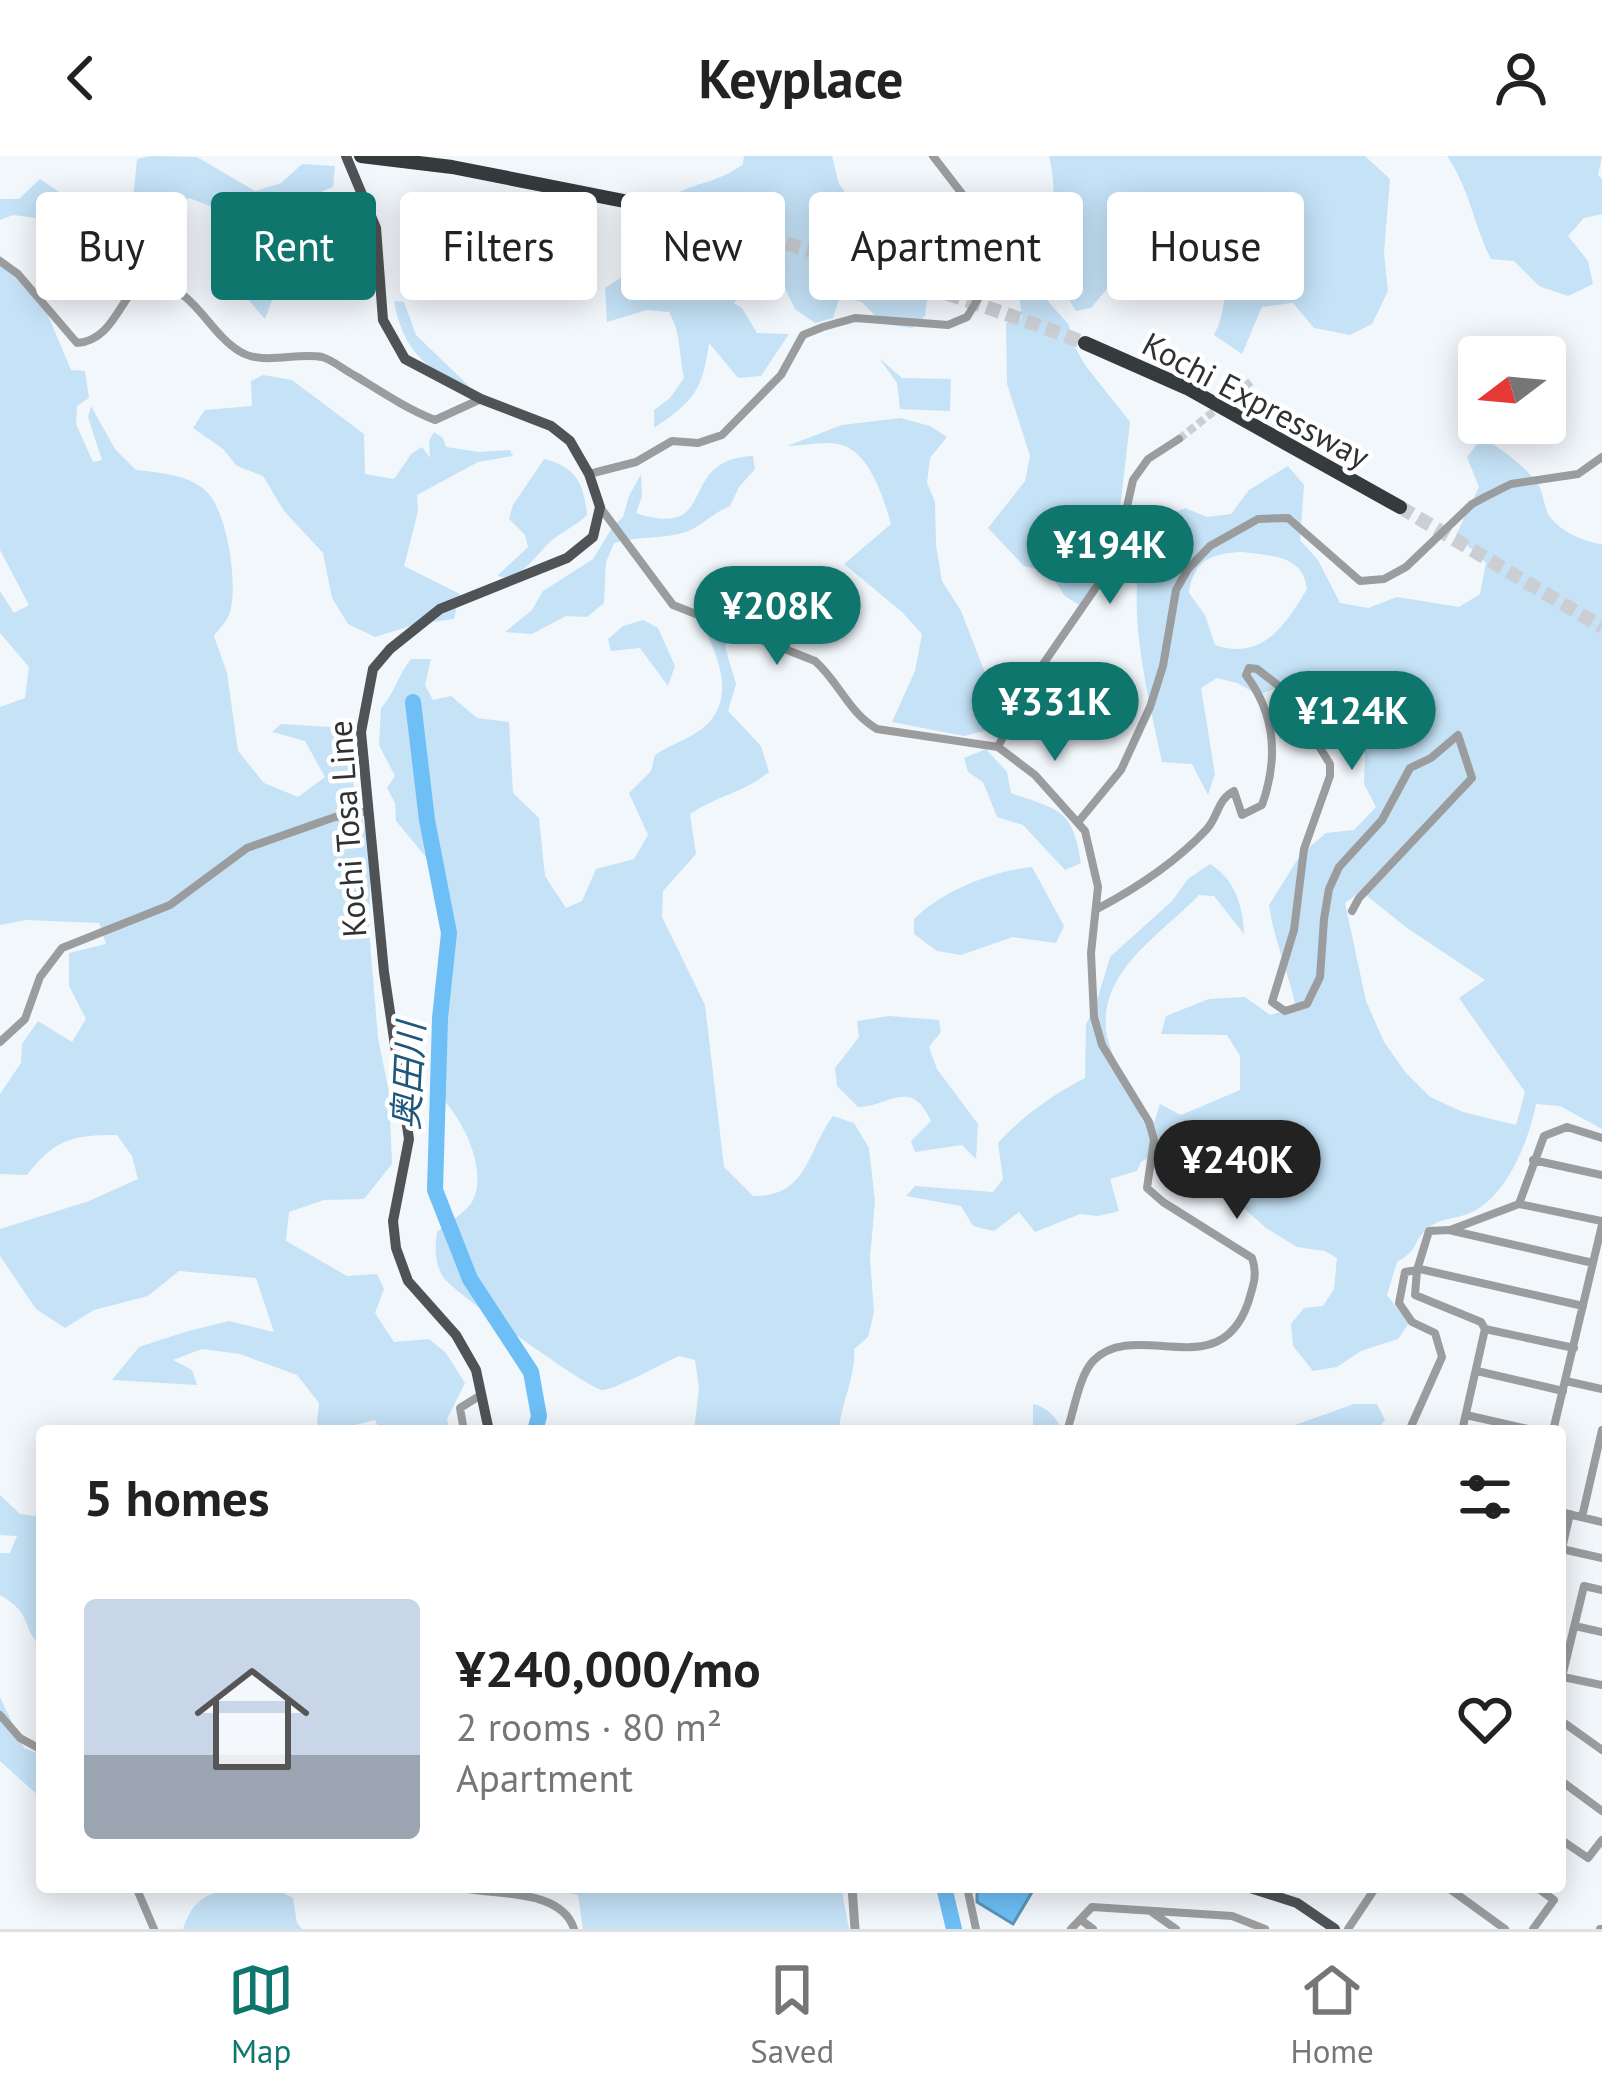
<!DOCTYPE html>
<meta charset="utf-8">
<style>
:root{--surface:#fff;--page:#f6f6f6;--text:#222;--muted:#767676;--line:#e0e0e0;--accent:#0f766e}
body{margin:0;font-family:"PT Sans","Noto Sans JP",sans-serif;background:var(--page);color:var(--text);height:100vh;display:flex;flex-direction:column;font-size:45px;white-space:nowrap}
*{box-sizing:border-box;margin:0}
p{font-size:39px;color:var(--muted)}
.icon{flex:none;width:66px;height:66px;fill:none;stroke:currentColor;stroke-width:2;stroke-linecap:round;stroke-linejoin:round}
.map{position:relative;flex:1;overflow:hidden}
.side{position:absolute;left:36px;top:1269px;width:1530px;height:468px;display:flex;flex-direction:column;background:var(--surface);border-radius:12px;box-shadow:0 6px 30px #0003}
.side>*{flex:none}
.hud{position:absolute;left:36px;top:36px;width:1530px;height:108px;display:flex;gap:24px}
.needle{width:78px;rotate:254deg}
.tools{position:absolute;left:1458px;top:180px;display:grid;gap:24px}
.tools a{display:grid;place-items:center;width:108px;height:108px;border-radius:12px;background:var(--surface);box-shadow:0 6px 30px #0003;font-size:60px}
.price{position:absolute;translate:-50% -102px;padding:0 27px;border-radius:42px;background:var(--accent);color:#fff;font-size:39px;line-height:78px;filter:drop-shadow(0 3px 6px #0008)}
.price::after{content:'';position:absolute;left:50%;top:72px;width:36px;height:27px;margin-left:-18px;background:inherit;clip-path:polygon(0 0,100% 0,50% 100%)}
.price.active{background:#222;color:#fff}
ul{padding:0;list-style:none}
li{display:flex;align-items:center;gap:36px;height:300px;padding:0 48px}
li span{display:grid;place-items:center;flex:none;width:336px;height:240px;border-radius:12px;color:#555}
li>.icon{margin-inline-start:auto}
span .icon{width:144px;height:144px;fill:#fffc;stroke-width:1}
li b{font-size:51px}
h2{display:flex;justify-content:space-between;align-items:center;height:144px;padding:0 48px;font-size:51px}
.pill{padding:0 42px;border-radius:12px;background:var(--surface);box-shadow:0 6px 30px #0003;font-size:42px;line-height:108px}
.pill.active{background:var(--accent);color:#fff}
header{display:flex;justify-content:space-between;align-items:center;height:156px;padding:0 48px;background:var(--surface);font-size:54px;font-weight:700}
.dock{display:flex;justify-content:space-around;align-items:center;height:168px;border-top:3px solid var(--line);background:var(--surface);font-size:33px;color:var(--muted)}
.dock a{display:grid;justify-items:center;gap:6px}
.dock .active{color:var(--accent)}
.map>svg:first-child{display:block}
.green{fill:#c5e2f7;fill-rule:evenodd}
.water{fill:#6ebff6;stroke:#5b94bc;stroke-width:3}
.lines{fill:none;stroke-linecap:round;stroke-linejoin:round}
.river{stroke:#6ebff6;stroke-width:16}
.minor-tunnel{stroke:#cbcfd4;stroke-width:8;stroke-dasharray:8 4;stroke-linecap:butt}
.motorway-tunnel{stroke:#cbcfd4;stroke-width:14;stroke-dasharray:14 7;stroke-linecap:butt}
.minor{stroke:#9a9c9e;stroke-width:8}
.tertiary{stroke:#9a9c9e;stroke-width:9}
.primary{stroke:#4f5356;stroke-width:10}
.motorway{stroke:#353a3d;stroke-width:14}
.labels{text-anchor:middle;stroke-width:9;stroke-linejoin:round;paint-order:stroke}
.street-label{font-size:33px;fill:#2f3133;stroke:#fff}
.water-label{font-size:36px;font-style:italic;fill:#1c577c;stroke:#fff}
</style>
<header><svg class="icon" aria-label="back" viewBox="0 0 24 24"><path d="M15 5l-7 7 7 7"/></svg>Keyplace<svg class="icon" aria-label="person" viewBox="0 0 24 24"><circle cx="12" cy="8" r="4"/><path d="M4 21q1-7 8-7t8 7"/></svg></header>
<div class="map">
<svg width="1602" height="1773" viewBox="0 0 1602 1773">
<rect width="100%" height="100%" fill="#f2f7fc"/>
<path class="green" d="M151 0 197 1 255 35 281 27 302 8 335 10 333 31 313 39C307 71 316 97 326 127L280 123 265 163C233 130 223 94 210 50L189 42 139 64 133 43 137 3Z
M744 0H832L839 28 854 49 900 75 931 113 925 160 912 172 883 168 862 146 840 140 833 162 815 167 795 153 772 105 734 147 742 152 757 177 789 178 761 220 738 222 709 187C703 234 693 246 654 272V254L670 242 684 222C679 198 681 177 669 156L647 154 607 166 605 132 640 109 670 101C636 20 702 41 743 8Z
M1049 0H1365L1390 23 1384 97 1388 135 1372 168 1350 179 1314 172 1293 147 1262 151 1242 198 1214 179C1231 147 1221 113 1237 83L1294 86 1302 81 1283 68C1253 73 1230 76 1210 50L1186 45 1163 58 1140 80 1127 109 1091 152 1076 155C1043 108 1062 53 1049 0Z
M1447 0H1602L1598 19 1602 23V58L1584 62 1568 80 1588 105 1593 128 1568 140 1539 130 1514 105 1491 103C1474 70 1469 31 1447 0Z
M40 23 62 38 59 65 13 59 0 64V43H19Z
M0 99 47 157 71 214 85 215 89 242 77 250 76 268 93 306 102 304 88 261 91 250 115 293 136 314C160 317 189 318 207 336 228 358 238 428 230 456 228 464 219 473 214 480L227 517 238 595 264 627 298 641 325 621 305 585 272 576 281 568 345 572 354 632 371 694 369 774 378 882 389 936 392 1008 364 1043 324 1044 289 1056 286 1085 347 1120 377 1118 384 1133 375 1157 394 1186 429 1183 446 1197 465 1227 447 1263 450 1275H380L375 1264 343 1272V1275H326L317 1268 319 1247 297 1219 240 1198 202 1193 173 1204 192 1214 197 1229 112 1224 139 1191 188 1175 229 1165 274 1176 256 1122 179 1115 148 1140 94 1154 65 1172 36 1153 0 1100V1073L89 1045 138 1023 132 1000 117 979C72 979 55 983 27 1019L0 1018V938L21 907 22 888 38 865 72 886 86 863 69 830V797L106 788 99 767 26 764 0 769V551L25 542 29 511 0 477V435L14 457 29 449 0 394Z
M1014 103 1031 114 1040 136 1069 169 1071 184 1085 209 1130 266 1116 388 1101 406 1084 452 1065 440 1049 416 1024 410 988 372 1025 325 1030 300 1007 228 1006 167 1022 162Z
M394 145 404 146 416 179 470 231C426 216 402 192 394 145Z
M879 202 902 222 951 223 950 255 900 253 897 227Z
M263 219 292 224 364 278 365 318 394 323 412 297 422 291 430 302 429 285 434 276 443 282 446 291 479 296 510 294 513 300 478 306 417 339 418 355 404 410 460 438 454 463 417 468 375 481 348 468 332 442 323 397 284 355 263 320 237 310 223 293 193 272 205 254 252 250 251 225Z
M900 262 930 270 947 281 930 302 927 327 935 346 936 389 942 425 961 455 996 545 992 573 964 580 892 566 915 515 922 478 902 456 844 408 891 368C884 343 869 293 838 288 823 285 803 290 787 290L842 269Z
M1482 282C1502 293 1521 307 1536 325 1544 334 1543 351 1550 361 1560 375 1586 387 1602 388V973L1560 950 1536 948C1529 984 1507 1041 1470 1057 1456 1063 1439 1062 1427 1073 1412 1086 1420 1093 1397 1106L1387 1139 1409 1167 1398 1183 1361 1195 1337 1211 1313 1215 1293 1190 1291 1168 1304 1152 1323 1150 1334 1133 1337 1102 1325 1095 1297 1091 1266 1072 1219 1030 1184 1011 1166 991 1141 1006 1137 1015 1110 1023 1119 1055 1098 1060 1080 1058 1035 1076 1019 1056 994 1075 973 1070 961 1050 906 1040 915 1030 993 1036 1003 1023 998 987C1021 961 1054 938 1085 922L1086 868 1095 851 1110 801 1172 745 1188 723 1210 708C1235 723 1243 750 1244 778L1214 740 1199 739C1164 776 1101 813 1106 872 1106 883 1113 897 1116 908 1124 932 1140 935 1142 965L1154 967 1160 948 1181 959 1240 934V900L1227 879 1161 878 1166 860 1209 843 1245 841 1270 859 1296 852C1289 817 1274 785 1269 749L1301 698 1326 677 1354 674 1376 651 1364 628 1365 599 1347 539 1325 528 1304 530 1295 524 1259 539 1237 527 1217 522 1201 532 1215 618 1208 639 1192 608 1162 606C1150 548 1126 456 1142 399 1145 388 1152 376 1157 365L1185 352 1207 361 1231 358 1249 334 1288 310 1304 329 1300 384 1318 404 1340 447 1368 452 1397 441 1459 451 1480 438 1486 407 1456 379 1479 331 1467 301ZM1243 396C1272 400 1303 399 1307 433 1285 470 1262 505 1215 489L1205 459 1189 437C1193 404 1212 397 1243 396ZM1361 735 1407 772 1485 824 1459 842 1525 936 1516 969 1463 956 1430 941 1406 917 1384 886 1366 845 1345 747Z
M753 300 755 313 739 331 730 350C712 357 701 371 686 376 665 383 637 380 614 387L606 406 604 447 587 461 566 460 532 478 505 476 532 454 543 435 593 403 612 372 623 361 629 340 641 318 642 340 636 357C722 385 674 303 753 300Z
M544 303C576 311 584 327 587 359 575 371 558 377 547 389 532 405 530 409 511 423L497 420 528 391 525 379 509 363 513 349Z
M643 464 658 472 675 510 668 530 640 492 611 495 608 483 623 470Z
M701 466 722 471 730 479 725 491 736 528 728 555 761 590 769 616C745 636 716 640 690 658L696 698 663 735 662 761 705 849 724 1011 753 1040C808 1041 807 995 833 960L854 967 869 992 875 1045 870 1102 874 1156 868 1181 854 1193C856 1221 841 1246 839 1275H694L699 1232 695 1204 679 1200C663 1207 615 1234 602 1234 590 1234 452 1135 443 1121 434 1106 435 1092 437 1076 447 1067 467 1056 473 1044 489 1011 459 954 433 934L441 850 451 796 447 755 426 701 396 665 395 647 387 632 395 620 379 589 381 552C395 537 398 519 411 503H431L425 529 433 544 451 540 477 562 509 566 513 637 539 662 545 720 566 752 582 745 596 713 634 703 648 679 629 637 651 615 655 599C672 587 697 581 711 564 735 534 715 494 701 466Z
M986 593 1007 616 1011 637C1058 654 1073 652 1081 707L1065 714 1023 669 997 661 983 626 968 616 964 602Z
M1032 711 1064 770 1056 787 1013 781 961 799 937 795 914 778V763C942 735 992 715 1032 711Z
M889 860 939 864 941 876 929 891 937 913 978 968 976 1003 962 989 915 996 911 985 931 965C911 921 890 950 858 951L837 930 835 912 859 881 857 865Z
M1033 1248C1047 1250 1057 1263 1063 1275H1028L1033 1271Z
M1354 1248H1377L1385 1264 1376 1275H1278Z
M0 1339 20 1358 42 1361V1491C19 1471 36 1460 0 1439V1397H10L17 1380 0 1379Z
M0 1541 24 1592 42 1599V1643L0 1605Z
M237 1731H270L293 1742 297 1767 302 1773H183C194 1741 206 1739 237 1731Z
M545 1731H837L842 1736 849 1773H583L578 1739Z"/>
<path class="water" d="M977 1731H1035L1013 1768 977 1746Z"/>
<g class="lines">
<path class="river" d="M413 546 427 664 449 777 440 862 435 1034 470 1123 531 1216 539 1260 535 1275
M944 1731 954 1773"/>
<path class="minor-tunnel" d="M1179 283 1254 223"/>
<path class="motorway-tunnel" d="M624 45C780 82 935 130 1085 187
M1400 351 1602 471"/>
<path class="minor" d="M0 105 18 118 77 187C120 184 122 123 152 126 194 131 208 176 239 195 262 210 296 196 322 201 333 204 344 214 354 219 380 235 407 253 435 264L481 243
M589 318 636 306 672 285 698 287 722 279 781 219 803 179 823 171 855 162 948 169 967 161 984 133 987 103 963 39 933 0
M600 351 673 449 815 505C839 526 848 556 877 573L998 591 1035 619 1085 675 1098 731 1091 797 1094 861 1102 889 1149 966 1154 984 1147 1032 1163 1046 1252 1102C1258 1119 1253 1130 1248 1147 1219 1231 1136 1161 1093 1205 1079 1220 1074 1255 1067 1275
M998 591 1030 527 1115 404 1133 324 1148 303 1179 283
M1079 665 1121 614 1150 551 1163 510 1176 434 1188 413 1210 390 1258 363 1288 362 1360 425 1384 423 1406 411 1472 348 1487 340 1511 328 1578 318 1602 301
M1097 753C1135 733 1177 705 1207 673 1219 659 1217 644 1234 635L1242 659 1262 649C1278 604 1276 559 1246 519L1249 512 1257 513 1284 534 1330 608V620L1304 693 1294 774 1272 846 1285 855 1307 848 1320 821 1324 763 1329 733 1339 711 1382 664 1410 612 1431 602 1458 579 1472 622 1359 742 1352 755
M0 886 25 863 40 821 62 792 170 749 247 692 335 661 369 655
M1533 1004 1602 1019
M1519 1048 1602 1065
M1450 1074 1519 1048 1544 980 1567 971 1602 982
M1420 1113 1583 1150
M1485 1173 1574 1192
M1477 1215 1563 1235
M1566 1225 1602 1233
M1466 1259 1537 1275
M464 1275 460 1252 481 1239
M1409 1275 1442 1201 1435 1177 1412 1166 1399 1147 1405 1116 1417 1114
M1462 1275 1485 1173 1481 1166 1415 1139 1417 1114 1429 1075 1449 1074 1593 1107
M1553 1275 1602 1069
M1560 1356 1602 1366
M1582 1361 1602 1274
M1562 1393 1602 1402
M1560 1401 1570 1358
M1575 1470 1602 1476
M1563 1521 1602 1529
M1560 1529 1584 1430 1602 1434
M0 1559 20 1582 42 1594
M1560 1564 1602 1594
M1560 1624 1602 1655
M1560 1683 1588 1702 1602 1684
M136 1731 154 1773
M456 1731C491 1740 561 1731 574 1773
M967 1731 976 1773
M1447 1731 1505 1773
M1153 1757 1176 1773
M1081 1764 1093 1773
M1071 1773 1092 1751 1232 1760 1265 1773
M1348 1773 1376 1731
M1533 1773 1554 1744 1536 1731
M1600 1773H1601"/>
<path class="tertiary" d="M852 1731 855 1773"/>
<path class="primary" d="M346 0 376 72 383 164 405 203 481 243 551 270 570 285 589 318 600 351 593 381 567 402 440 453 390 493 373 513 361 576 384 816 409 983 393 1065 396 1092 408 1125 456 1179 476 1214 489 1275
M1247 1731 1297 1747 1335 1773"/>
<path class="motorway" d="M361 0 452 11 624 45
M1085 187 1187 232 1400 351"/>
</g>
<g class="labels">
<g class="street-label">
<text transform="translate(1256 244) rotate(28)" y="12">Kochi Expressway</text>
<text transform="translate(347 673) rotate(-94)" y="12">Kochi Tosa Line</text>
</g>
<g class="water-label">
<text transform="translate(408 920) rotate(-87)" y="13">奥田川</text>
</g>
</g>
</svg>
<div class="tools">
<a><svg class="needle" viewBox="-14 -14 28 28"><path d="M0-13l5 13h-10z" fill="#e53935"/><path d="M0 13l5-13h-10z" fill="#767676"/></svg></a>
</div>
<b class="price" style="left:1110px;top:451px">¥194K</b>
<b class="price" style="left:777px;top:512px">¥208K</b>
<b class="price" style="left:1055px;top:608px">¥331K</b>
<b class="price" style="left:1352px;top:617px">¥124K</b>
<b class="price active" style="left:1237px;top:1066px">¥240K</b>
<div class="hud">
<a class="pill">Buy</a>
<a class="pill active">Rent</a>
<a class="pill">Filters</a>
<a class="pill">New</a>
<a class="pill">Apartment</a>
<a class="pill">House</a>
</div>
<section class="side">
<h2>5 homes<svg class="icon" aria-label="filters" viewBox="0 0 24 24"><path d="M4 7h16M4 17h16"/><circle cx="9" cy="7" r="2"/><circle cx="15" cy="17" r="2"/></svg></h2>
<ul>
<li><span style="background:linear-gradient(#c9d6e8 65%,#9aa5b1 0)"><svg class="icon" aria-label="home" viewBox="0 0 24 24"><path d="M3 11l9-7 9 7M6 9v11h12V9"/></svg></span><div><b>¥240,000/mo</b><p>2 rooms · 80 m²</p><p>Apartment</p></div><svg class="icon" aria-label="heart" viewBox="0 0 24 24"><path d="M12 20l-8-8c-3-5 5-10 8-4 3-6 11-1 8 4z"/></svg></li>
</ul>
</section>
</div>
<nav class="dock">
<a class="active"><svg class="icon" aria-label="map" viewBox="0 0 24 24"><path d="M3 6l6-2 6 2 6-2v14l-6 2-6-2-6 2zM9 4v14M15 6v14"/></svg>Map</a>
<a><svg class="icon" aria-label="saved" viewBox="0 0 24 24"><path d="M7 4h10v16l-5-4-5 4z"/></svg>Saved</a>
<a><svg class="icon" aria-label="home" viewBox="0 0 24 24"><path d="M3 11l9-7 9 7M6 9v11h12V9"/></svg>Home</a>
</nav>
